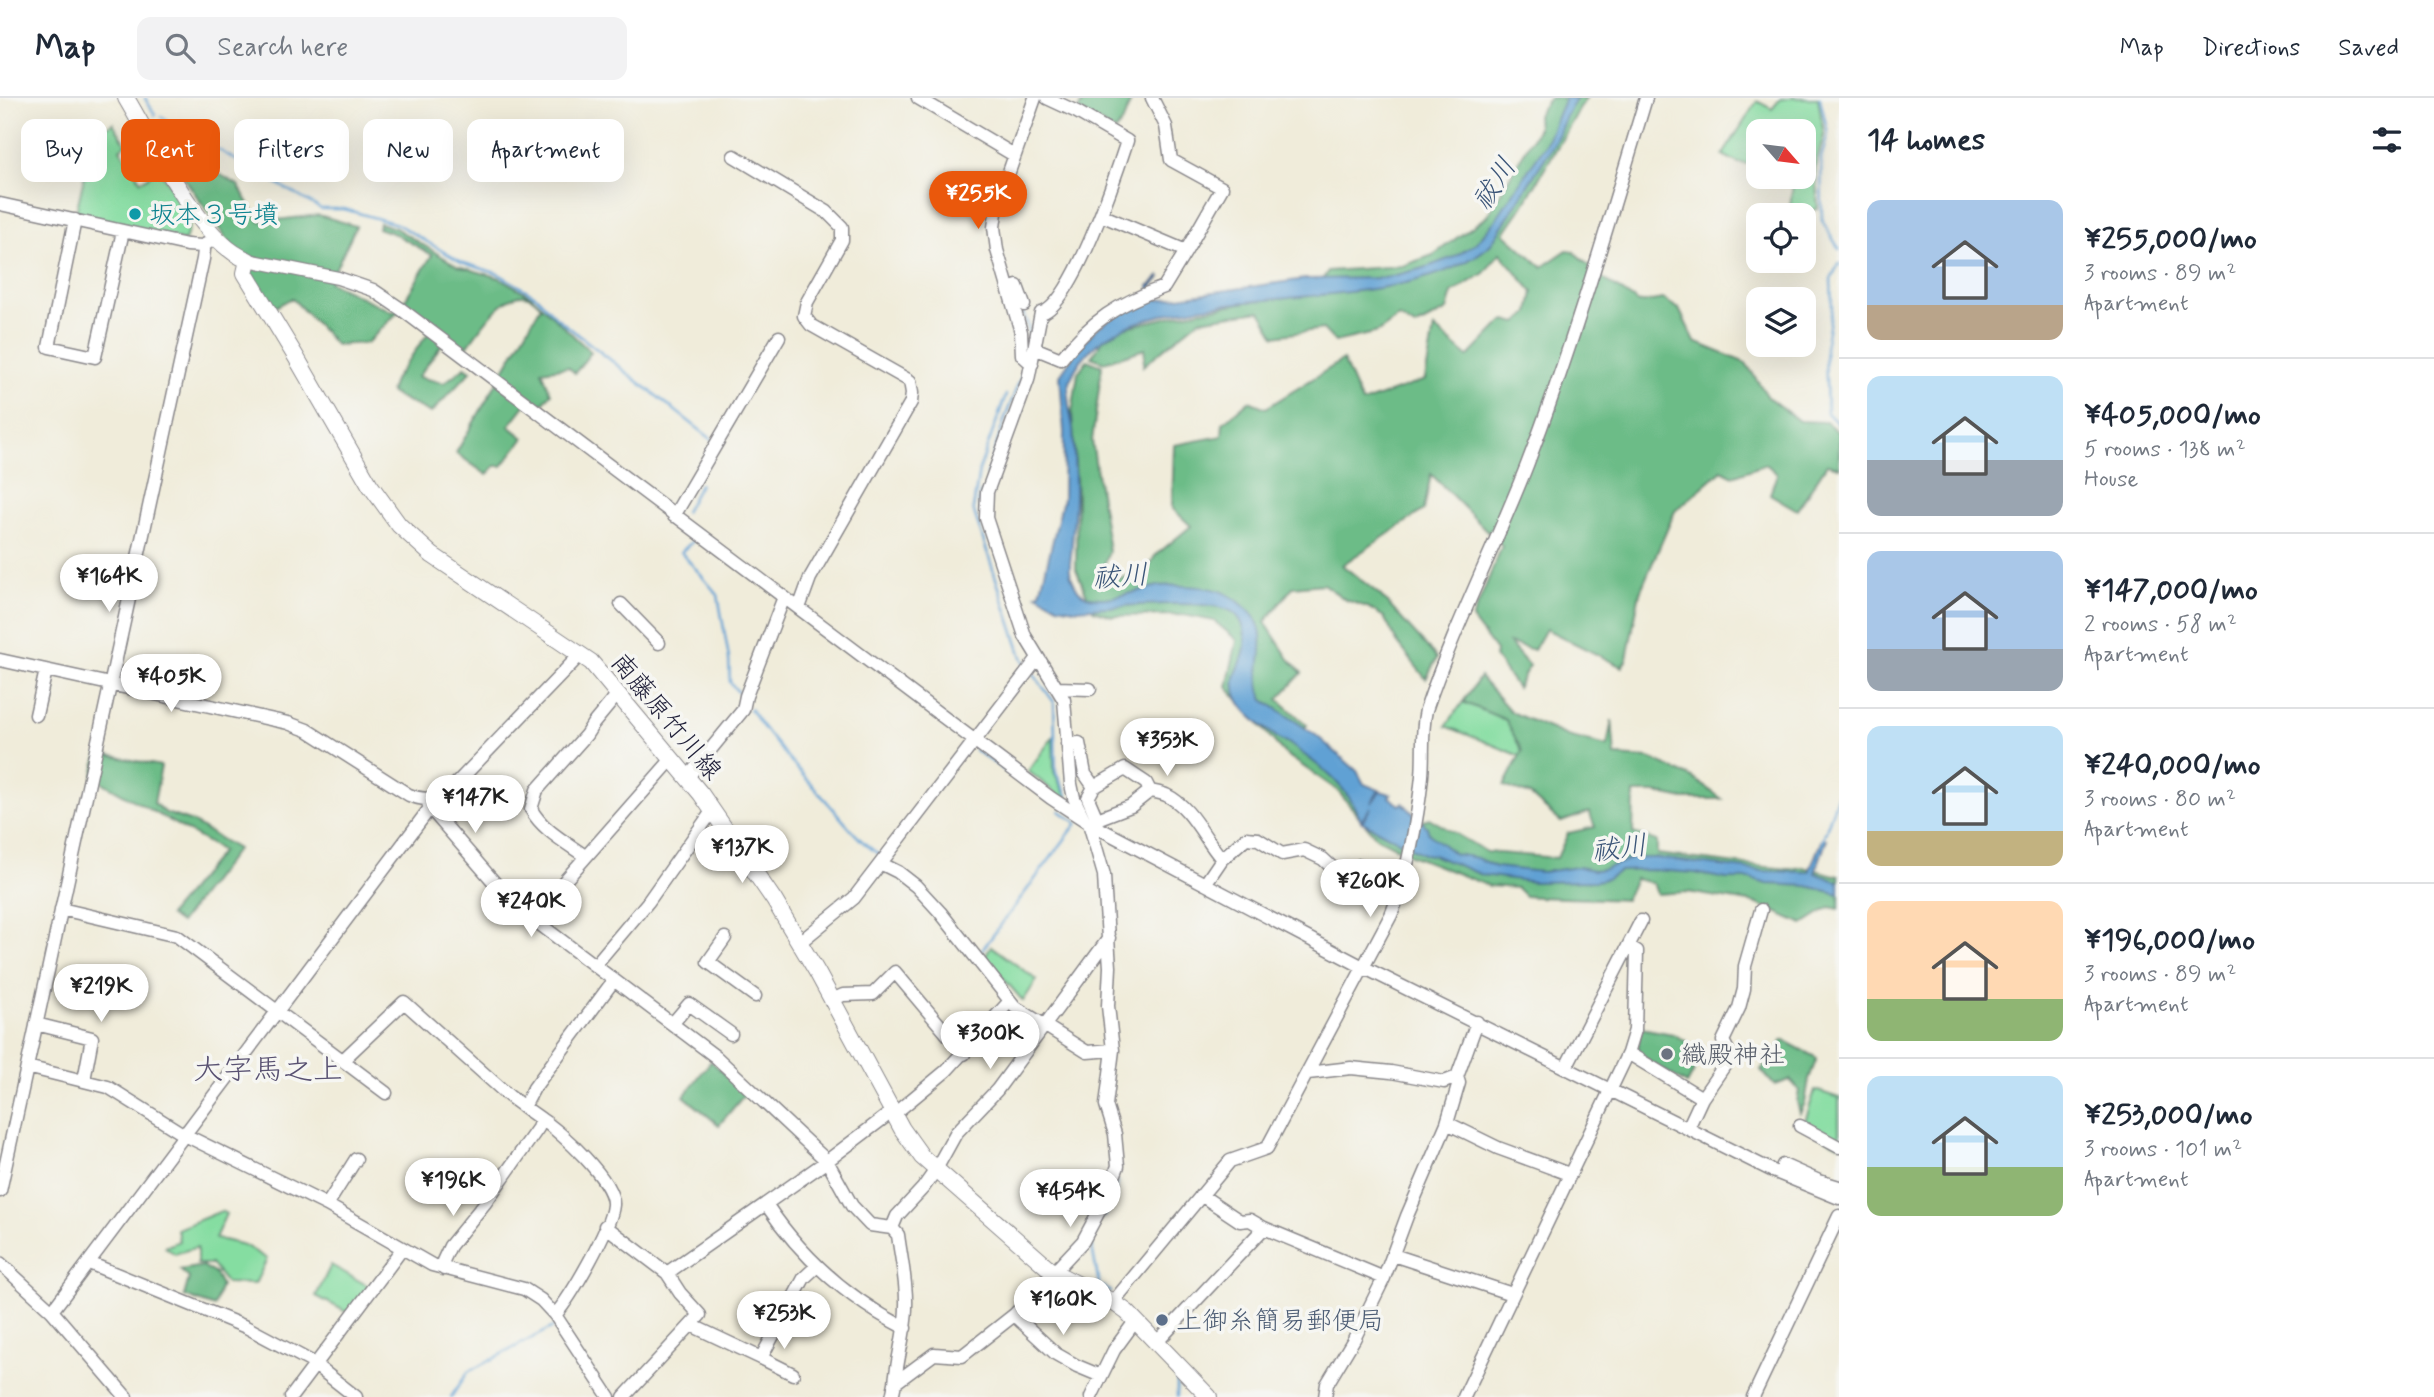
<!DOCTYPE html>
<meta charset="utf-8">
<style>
:root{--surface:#fff;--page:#f2f2f3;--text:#1f2937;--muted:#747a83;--line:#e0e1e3;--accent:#ea580c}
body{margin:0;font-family:Mynerve,"Klee One",sans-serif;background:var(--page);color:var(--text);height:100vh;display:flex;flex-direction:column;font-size:26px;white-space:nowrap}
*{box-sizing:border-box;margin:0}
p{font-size:23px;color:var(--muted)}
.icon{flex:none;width:38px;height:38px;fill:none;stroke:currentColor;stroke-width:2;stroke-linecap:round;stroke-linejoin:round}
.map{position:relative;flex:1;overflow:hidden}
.details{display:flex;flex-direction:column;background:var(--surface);width:595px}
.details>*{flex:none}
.banner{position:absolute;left:21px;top:21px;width:665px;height:63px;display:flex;gap:14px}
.needle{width:46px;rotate:118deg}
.fabs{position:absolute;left:1746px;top:21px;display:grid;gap:14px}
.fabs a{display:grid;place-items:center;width:70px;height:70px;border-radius:14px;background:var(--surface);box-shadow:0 7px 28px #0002;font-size:35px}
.price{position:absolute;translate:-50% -60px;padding:0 16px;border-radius:24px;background:#fff;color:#222;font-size:23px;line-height:46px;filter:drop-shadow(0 2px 4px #0008)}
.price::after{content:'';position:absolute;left:50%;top:42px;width:21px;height:16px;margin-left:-10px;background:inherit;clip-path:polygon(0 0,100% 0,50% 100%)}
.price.active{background:var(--accent);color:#fff}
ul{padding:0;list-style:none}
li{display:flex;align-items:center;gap:21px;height:175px;padding:0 28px}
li+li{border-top:2px solid var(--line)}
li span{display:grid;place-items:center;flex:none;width:196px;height:140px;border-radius:14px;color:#555}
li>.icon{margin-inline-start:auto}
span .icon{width:84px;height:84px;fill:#fffc;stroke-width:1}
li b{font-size:30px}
h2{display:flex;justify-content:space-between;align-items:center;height:84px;padding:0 28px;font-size:30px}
.pill{padding:0 24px;border-radius:14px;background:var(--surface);box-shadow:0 7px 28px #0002;font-size:24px;line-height:63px}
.pill.active{background:var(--accent);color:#fff}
header{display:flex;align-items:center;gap:42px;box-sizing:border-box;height:98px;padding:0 35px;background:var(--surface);border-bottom:2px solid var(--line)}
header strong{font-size:33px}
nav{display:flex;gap:38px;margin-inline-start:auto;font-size:24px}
.search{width:490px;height:63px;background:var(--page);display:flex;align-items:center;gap:18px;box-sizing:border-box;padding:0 24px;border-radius:14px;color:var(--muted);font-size:26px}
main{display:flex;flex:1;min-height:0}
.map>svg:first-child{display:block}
.green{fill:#85dda1;stroke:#54806e;stroke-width:2}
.forest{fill:#6cbc87;stroke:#476f61;stroke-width:2}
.water{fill:#61a1d4;stroke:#426288;stroke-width:2}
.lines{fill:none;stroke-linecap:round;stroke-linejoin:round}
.stream{stroke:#61a1d4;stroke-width:2.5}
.minor-casing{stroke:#89878a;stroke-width:15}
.major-casing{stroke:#89878a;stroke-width:18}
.minor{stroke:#fff;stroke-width:12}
.major{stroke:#fff;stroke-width:16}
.culture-dot{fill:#0f9aa8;stroke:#f6f6f2;stroke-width:2.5}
.worship-dot{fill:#6b7280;stroke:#f6f6f2;stroke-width:2.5}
.service-dot{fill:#5c6f8a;stroke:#f6f6f2;stroke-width:2.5}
.labels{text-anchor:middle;stroke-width:7;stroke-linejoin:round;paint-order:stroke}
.culture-label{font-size:26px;fill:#0d838f;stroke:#f6f6f2;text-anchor:start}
.street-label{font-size:26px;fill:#22223b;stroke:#f6f6f2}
.worship-label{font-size:26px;fill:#5b616d;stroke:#f6f6f2;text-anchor:start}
.service-label{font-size:26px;fill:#4e5e75;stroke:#f6f6f2;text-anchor:start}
.water-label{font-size:28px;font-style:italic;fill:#3b5578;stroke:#f6f6f2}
.quarter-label{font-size:30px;fill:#595272;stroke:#f6f6f2}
</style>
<header>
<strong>Map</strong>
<div class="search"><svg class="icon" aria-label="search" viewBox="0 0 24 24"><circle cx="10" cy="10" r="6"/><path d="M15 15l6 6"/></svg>Search here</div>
<nav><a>Map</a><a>Directions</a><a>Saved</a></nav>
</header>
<main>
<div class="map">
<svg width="1839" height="1299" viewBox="0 0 1839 1299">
<rect width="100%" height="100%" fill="#f6f6f2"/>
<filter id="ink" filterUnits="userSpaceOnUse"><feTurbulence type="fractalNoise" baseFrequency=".0143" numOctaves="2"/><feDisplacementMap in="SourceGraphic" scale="14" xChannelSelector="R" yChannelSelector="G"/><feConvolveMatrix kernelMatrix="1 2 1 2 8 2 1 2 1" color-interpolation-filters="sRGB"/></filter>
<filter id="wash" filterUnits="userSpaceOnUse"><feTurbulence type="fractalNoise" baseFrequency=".00686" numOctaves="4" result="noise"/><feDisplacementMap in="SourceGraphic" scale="28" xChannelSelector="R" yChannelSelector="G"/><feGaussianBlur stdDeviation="1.57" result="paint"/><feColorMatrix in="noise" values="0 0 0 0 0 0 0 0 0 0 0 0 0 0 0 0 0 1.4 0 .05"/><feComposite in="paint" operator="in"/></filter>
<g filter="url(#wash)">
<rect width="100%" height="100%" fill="#f0ecda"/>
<path class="green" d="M1781 0H1818L1824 37 1815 69 1818 111 1786 114 1783 110 1790 108 1794 80 1791 79H1804V33H1759V59L1755 66 1738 65 1723 57 1757 3 1772 11Z
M113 25 126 46 120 51 141 83 159 72 192 118 185 143 75 119 95 31 98 35Z
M1463 604 1506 622 1522 653 1520 658 1446 628Z
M1053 639 1054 674 1067 700 1066 703 1028 673Z
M991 848 1037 882 1023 903 985 859Z
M1815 992 1839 1000V1047L1803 1029Z
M221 1113 226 1116 215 1140 244 1147 267 1161 255 1186 226 1185 211 1166H197V1149L175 1156 165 1149 179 1143 177 1131Z
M331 1167 370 1189 350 1216 316 1198Z"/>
<path class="forest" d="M1085 0H1132L1123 23 1115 33 1078 12Z
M1550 0H1586L1524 106 1504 135 1542 169 1567 152 1573 153 1601 179 1639 205 1663 201 1679 211 1695 244 1746 265 1768 299 1799 323 1826 324 1839 335V369L1827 366 1797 412 1770 396 1777 376 1766 366 1733 378 1722 372 1675 413 1640 494 1627 561 1622 569 1546 531 1534 552 1509 545 1529 568 1517 590 1495 559 1496 553 1472 521 1502 448 1431 376 1424 412 1342 467 1380 497 1437 560 1426 581 1397 544 1384 519 1367 509 1346 502 1323 486 1293 489 1265 524 1289 561 1302 575 1278 601 1307 627 1292 645 1363 701 1377 729 1396 734 1429 720 1487 754 1557 760 1568 735 1595 729 1589 714 1561 724 1530 697 1504 688 1522 653 1506 622 1463 604 1480 579 1511 614 1567 638 1607 648 1612 622 1615 658 1649 660 1693 680 1722 701H1684L1655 695H1634L1633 735 1657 743V756L1745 767 1789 771 1803 769 1839 778V811L1830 809 1803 826 1755 805 1687 794 1657 796 1653 785 1635 781 1625 802C1591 800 1559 801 1525 798L1517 790 1489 788 1408 756 1376 739 1337 692 1284 655 1227 589 1237 542 1214 523 1184 517 1112 518 1093 512 1076 471 1077 399 1072 314 1078 275 1087 262 1102 268 1092 343 1109 453 1103 471 1116 482 1146 473 1155 458 1191 428 1172 410 1174 347 1222 338 1223 325 1249 303 1266 310 1343 262 1362 305 1425 282 1434 230 1468 259 1501 225 1506 222 1517 225 1529 215 1533 194 1500 155 1484 175 1452 195 1447 212 1415 229 1399 219 1378 234 1335 244 1323 231 1275 238 1260 213 1199 222 1143 268 1145 251 1104 264 1091 259 1104 241 1123 230 1177 217 1316 191 1328 173 1402 168 1433 157 1487 118 1538 30 1537 17Z
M182 54 238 87 260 124 319 117 356 128 329 184 393 214 403 205 432 157 395 136 378 130 379 125 395 130 458 168 500 180 531 198 591 254 575 275 568 269 542 273 551 295 541 308 530 301 509 328 524 340 502 368H495L487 377 456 355 541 208C537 204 533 199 528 198 504 190 477 237 463 254L446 241 418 279 444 285 465 269 471 273 431 315 390 295 394 282 432 230 404 208 367 245 336 247 292 200 274 210 176 68Z
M98 655 161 668 154 705 166 715 192 724 237 751 180 825 169 817 222 753 93 679Z
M1641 930 1673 936 1694 948 1687 959 1698 966 1687 986 1637 956Z
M1783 942 1817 960 1809 981 1805 1005 1800 1015 1797 1004 1799 992 1790 982 1774 987 1761 972Z
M711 963 745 996 719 1027 684 998Z
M203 1168 215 1176 221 1187 214 1209 184 1198 189 1180 180 1172Z"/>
<path class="water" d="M1565 0H1577L1566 18 1555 44 1491 146C1399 234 1112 163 1070 283 1065 299 1071 315 1073 330 1074 345 1074 362 1075 378 1076 401 1074 423 1072 446 1072 455 1069 464 1070 473 1070 478 1075 487 1078 492 1093 510 1135 493 1154 489 1168 486 1209 488 1222 494 1233 498 1248 510 1255 520 1271 545 1250 577 1264 602L1317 638 1357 673 1364 686 1379 692 1371 706 1380 693 1391 696 1389 699 1400 707 1403 705 1427 729 1429 736 1455 756 1477 760 1496 769 1542 774 1578 769 1594 772 1604 771 1633 760H1656L1762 773 1809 774 1822 741H1827L1815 775 1839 784V796L1807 788 1767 786 1750 781H1726L1695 775 1653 772 1620 773 1606 781 1596 783 1534 784 1482 777 1433 757 1423 756 1362 724 1371 709 1361 723C1348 686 1317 666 1287 644L1280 642C1261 626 1230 609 1235 580 1237 570 1244 561 1245 550 1246 538 1244 523 1234 515 1213 498 1105 510 1074 511L1058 508 1037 496 1040 495 1063 401 1064 334 1060 277 1077 252 1096 231 1113 219 1150 201 1149 188 1160 178 1161 179 1152 188 1158 202 1305 181 1384 180 1424 170 1454 159 1475 146 1494 124 1545 47Z"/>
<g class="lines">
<path class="stream" d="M145 0 155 17
M1820 0 1828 36 1821 60 1822 119 1824 126 1839 151
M161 19 167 22
M172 25 321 111H344L397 126 461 164 499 176 536 198 557 220 714 343
M1839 165 1831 181 1832 210 1825 250 1827 315 1839 327
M1021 210 1028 228 1030 244
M1006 297 979 372 973 411 1023 562 1028 569
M987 377 1005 320 1024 271
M685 414 700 386
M981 414 979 403 981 394
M690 437 693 443 681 454 718 497 729 560 730 584 741 598
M1032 574 1054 604 1056 675 1067 697
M750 611C773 645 801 675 829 706 845 724 861 747 883 758
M975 652 1007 674
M1822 744 1839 694
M980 857 979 856 1077 725 1060 713
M1103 1119 1111 1106 1118 1084
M1096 1131 1091 1144 1099 1186 1110 1194
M451 1299 468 1274 555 1228
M1177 1299V1277"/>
</g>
</g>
<g filter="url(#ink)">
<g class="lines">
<defs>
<path id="minor" d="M918 0 1014 57
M734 58 827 114 842 129V142L807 204 804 218 811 227 910 283 912 295 911 304 810 480 799 510
M0 106 187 147 202 148 208 145
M1101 117 1186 153 1222 90 1171 62 1166 28 1152 0
M75 122 49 249 95 259 123 133
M248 162 338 180 373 192 401 211 1051 700 1089 725 1363 869 1773 1073 1839 1100
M1009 191 1017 188 1024 207
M1041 215 1028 282 987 394 986 420 1025 538 1064 602 1071 686 1074 700 1084 721
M1041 215C1072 209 1117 74 1127 43L1077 14 1047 0
M1034 250 1061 261C1091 223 1119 205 1164 189L1186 153
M1032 266 1022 257 1021 234 997 152 994 129 997 108 1035 0
M674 418 779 239
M621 506 659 545
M0 562 288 625 307 632 409 697C426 704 439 701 453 689L581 556
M1057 590 1090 591
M36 617 46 572
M1067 646 1079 645 1085 676 1094 689
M688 679 743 612 746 598 784 499
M427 702 430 710 513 806 716 959 827 1063 852 1108 870 1127 892 1130
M1097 721 1088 700 1094 689 1125 671 1146 685 1150 693
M1091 726 1097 721 1131 708 1150 693C1155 694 1162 695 1166 697 1192 709 1204 741 1222 761
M585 758C567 745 542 732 531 711L537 692 586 637 593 626 617 597
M882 766 898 774 916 788 940 814 1015 909 1087 954 1113 952
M1205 786 1222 761 1246 740 1258 741 1282 756 1304 752 1323 761 1349 785 1360 767 1402 784
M61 811 177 838 386 995
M532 820 672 661
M725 840 708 864 755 898
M799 845 854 800 1038 560
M595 867 648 804 713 712
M832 902 843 897 873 896 895 874 964 956
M673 925 689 906 731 936
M36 926 92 940 84 982
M1628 955 1702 1000
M344 961 404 904 509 998 524 1009
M27 969 108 989 183 1036 327 1107 432 1167 524 1191 541 1202 555 1217 609 1299
M1566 969 1641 823
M1308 975 1351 970 1391 974 1444 984 1457 979 1477 924
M894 1016 946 973 1009 904
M541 1021C560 1033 615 1083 613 1107 611 1130 571 1199 555 1217
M1447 1025 1459 985 1457 979
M1800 1028 1839 1049
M1688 1030 1702 1000 1731 958 1723 943 1739 910 1744 891 1745 868 1761 812
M1783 1067 1819 1083 1839 1089
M0 1093 203 161 204 152 202 148
M1201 1097 1240 1123 1250 1122 1264 1130
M766 1106C802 1160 847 1200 905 1230
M327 1107 356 1061
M605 1128 667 1175 680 1195 700 1217 624 1299
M1393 1157 1512 1196
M0 1165 52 1213 126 1299
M89 1165 246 1229 310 1263 356 1299
M444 1171 443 1163 450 1148 485 1105 538 1030 541 1021 524 1009 534 990 614 882
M667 1175 827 1063 893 1013
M1113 1204 1230 1063 1267 1050 1391 817C1407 779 1418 719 1422 678 1424 656 1421 634 1426 612 1454 529 1495 449 1527 367 1573 247 1609 123 1646 0
M52 1213 430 710
M1014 1217 1056 1256 1077 1268 1101 1278
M691 1227 761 1260 804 1180 817 1168
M1157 1244 1264 1130 1384 1180
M761 1260 793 1276
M895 1285C897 1259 906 1234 906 1208 907 1185 901 1160 898 1137L892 1130 897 1118 923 1090 935 1073 956 1035 997 992 1109 840
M291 1299 402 1151
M892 1299 895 1285 934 1256 962 1258 1014 1217 1083 1143 1105 1102 1118 1068 1115 1036 1106 1007 1113 952 1108 908 1110 869 1105 796 1104 777 1089 725
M1091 1299 1114 1252 1136 1222
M1325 1299 1327 1286 1354 1241 1384 1180 1407 1118 1447 1025 1498 1050 1569 1076
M1464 1299 1628 955 1635 932 1637 853 1628 848
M1753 1299 1839 1118"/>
<path id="major" d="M126 0C152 43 201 146 248 162L245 175 296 259 370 387 399 427 432 457 591 564 701 696 774 802 817 874 902 1031 922 1059 1053 1174 1113 1204 1127 1214 1209 1299"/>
</defs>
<use href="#minor" class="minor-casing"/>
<use href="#major" class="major-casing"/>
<use href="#minor" class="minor"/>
<use href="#major" class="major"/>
</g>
</g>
<circle class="culture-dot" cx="135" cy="116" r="7"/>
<circle class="worship-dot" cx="1667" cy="956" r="7"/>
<circle class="service-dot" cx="1162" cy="1222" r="7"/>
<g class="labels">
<g class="culture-label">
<text x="149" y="125">坂本３号墳</text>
</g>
<g class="street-label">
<text transform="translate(667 618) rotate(50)" y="9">南藤原竹川線</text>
</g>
<g class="worship-label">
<text x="1681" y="965">織殿神社</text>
</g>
<g class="service-label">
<text x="1176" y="1231">上御糸簡易郵便局</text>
</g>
<g class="water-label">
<text transform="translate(1493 85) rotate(-57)" y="10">祓川</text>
<text transform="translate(1120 477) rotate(-4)" y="10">祓川</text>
<text transform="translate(1619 749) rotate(-7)" y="10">祓川</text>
</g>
<g class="quarter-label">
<text x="268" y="981">大字馬之上</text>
</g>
</g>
</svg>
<div class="fabs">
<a><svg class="needle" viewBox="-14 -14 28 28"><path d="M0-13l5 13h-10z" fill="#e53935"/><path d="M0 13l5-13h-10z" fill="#747a83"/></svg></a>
<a><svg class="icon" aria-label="locate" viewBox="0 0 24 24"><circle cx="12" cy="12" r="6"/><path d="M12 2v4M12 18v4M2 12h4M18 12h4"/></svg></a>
<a><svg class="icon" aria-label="layers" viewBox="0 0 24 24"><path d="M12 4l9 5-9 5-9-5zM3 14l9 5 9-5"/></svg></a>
</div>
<b class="price active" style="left:978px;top:133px">¥255K</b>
<b class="price" style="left:109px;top:516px">¥164K</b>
<b class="price" style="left:171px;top:616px">¥405K</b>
<b class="price" style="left:1167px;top:680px">¥353K</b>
<b class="price" style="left:475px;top:737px">¥147K</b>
<b class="price" style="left:742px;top:787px">¥137K</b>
<b class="price" style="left:1370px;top:821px">¥260K</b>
<b class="price" style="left:531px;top:841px">¥240K</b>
<b class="price" style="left:101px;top:926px">¥219K</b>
<b class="price" style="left:990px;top:973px">¥300K</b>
<b class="price" style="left:453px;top:1120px">¥196K</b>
<b class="price" style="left:1070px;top:1131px">¥454K</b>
<b class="price" style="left:1063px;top:1239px">¥160K</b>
<b class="price" style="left:784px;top:1253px">¥253K</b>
<div class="banner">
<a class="pill">Buy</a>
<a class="pill active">Rent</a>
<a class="pill">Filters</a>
<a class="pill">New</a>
<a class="pill">Apartment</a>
</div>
</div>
<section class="details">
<h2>14 homes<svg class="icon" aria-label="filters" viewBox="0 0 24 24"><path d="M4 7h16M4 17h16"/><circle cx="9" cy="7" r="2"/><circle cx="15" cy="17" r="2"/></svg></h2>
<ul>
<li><span style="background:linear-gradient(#a9c7e8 75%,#b9a48a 0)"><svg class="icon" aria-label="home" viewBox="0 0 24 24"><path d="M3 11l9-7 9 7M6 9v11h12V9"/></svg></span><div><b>¥255,000/mo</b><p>3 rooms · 89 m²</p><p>Apartment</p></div></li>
<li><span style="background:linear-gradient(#bfe0f5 60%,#9aa5b1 0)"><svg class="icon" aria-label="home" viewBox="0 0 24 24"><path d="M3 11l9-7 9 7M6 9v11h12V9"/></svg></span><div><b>¥405,000/mo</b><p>5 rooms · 138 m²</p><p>House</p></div></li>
<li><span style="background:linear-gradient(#a9c7e8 70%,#9aa5b1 0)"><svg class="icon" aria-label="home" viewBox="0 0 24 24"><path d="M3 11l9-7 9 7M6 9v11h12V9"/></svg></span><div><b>¥147,000/mo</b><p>2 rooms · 58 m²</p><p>Apartment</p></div></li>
<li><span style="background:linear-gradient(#bfe0f5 75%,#c2b280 0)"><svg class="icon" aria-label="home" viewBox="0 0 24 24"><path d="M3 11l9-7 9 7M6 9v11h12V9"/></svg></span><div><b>¥240,000/mo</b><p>3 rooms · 80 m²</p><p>Apartment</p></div></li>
<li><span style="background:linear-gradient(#ffd9b3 70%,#8fb573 0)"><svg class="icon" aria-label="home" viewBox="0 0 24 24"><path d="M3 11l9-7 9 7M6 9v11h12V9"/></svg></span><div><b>¥196,000/mo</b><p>3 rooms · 89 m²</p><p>Apartment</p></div></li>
<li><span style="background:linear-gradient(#bfe0f5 65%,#8fb573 0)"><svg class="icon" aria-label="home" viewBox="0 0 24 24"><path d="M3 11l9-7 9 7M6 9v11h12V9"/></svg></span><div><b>¥253,000/mo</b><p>3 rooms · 101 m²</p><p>Apartment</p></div></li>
</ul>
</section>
</main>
